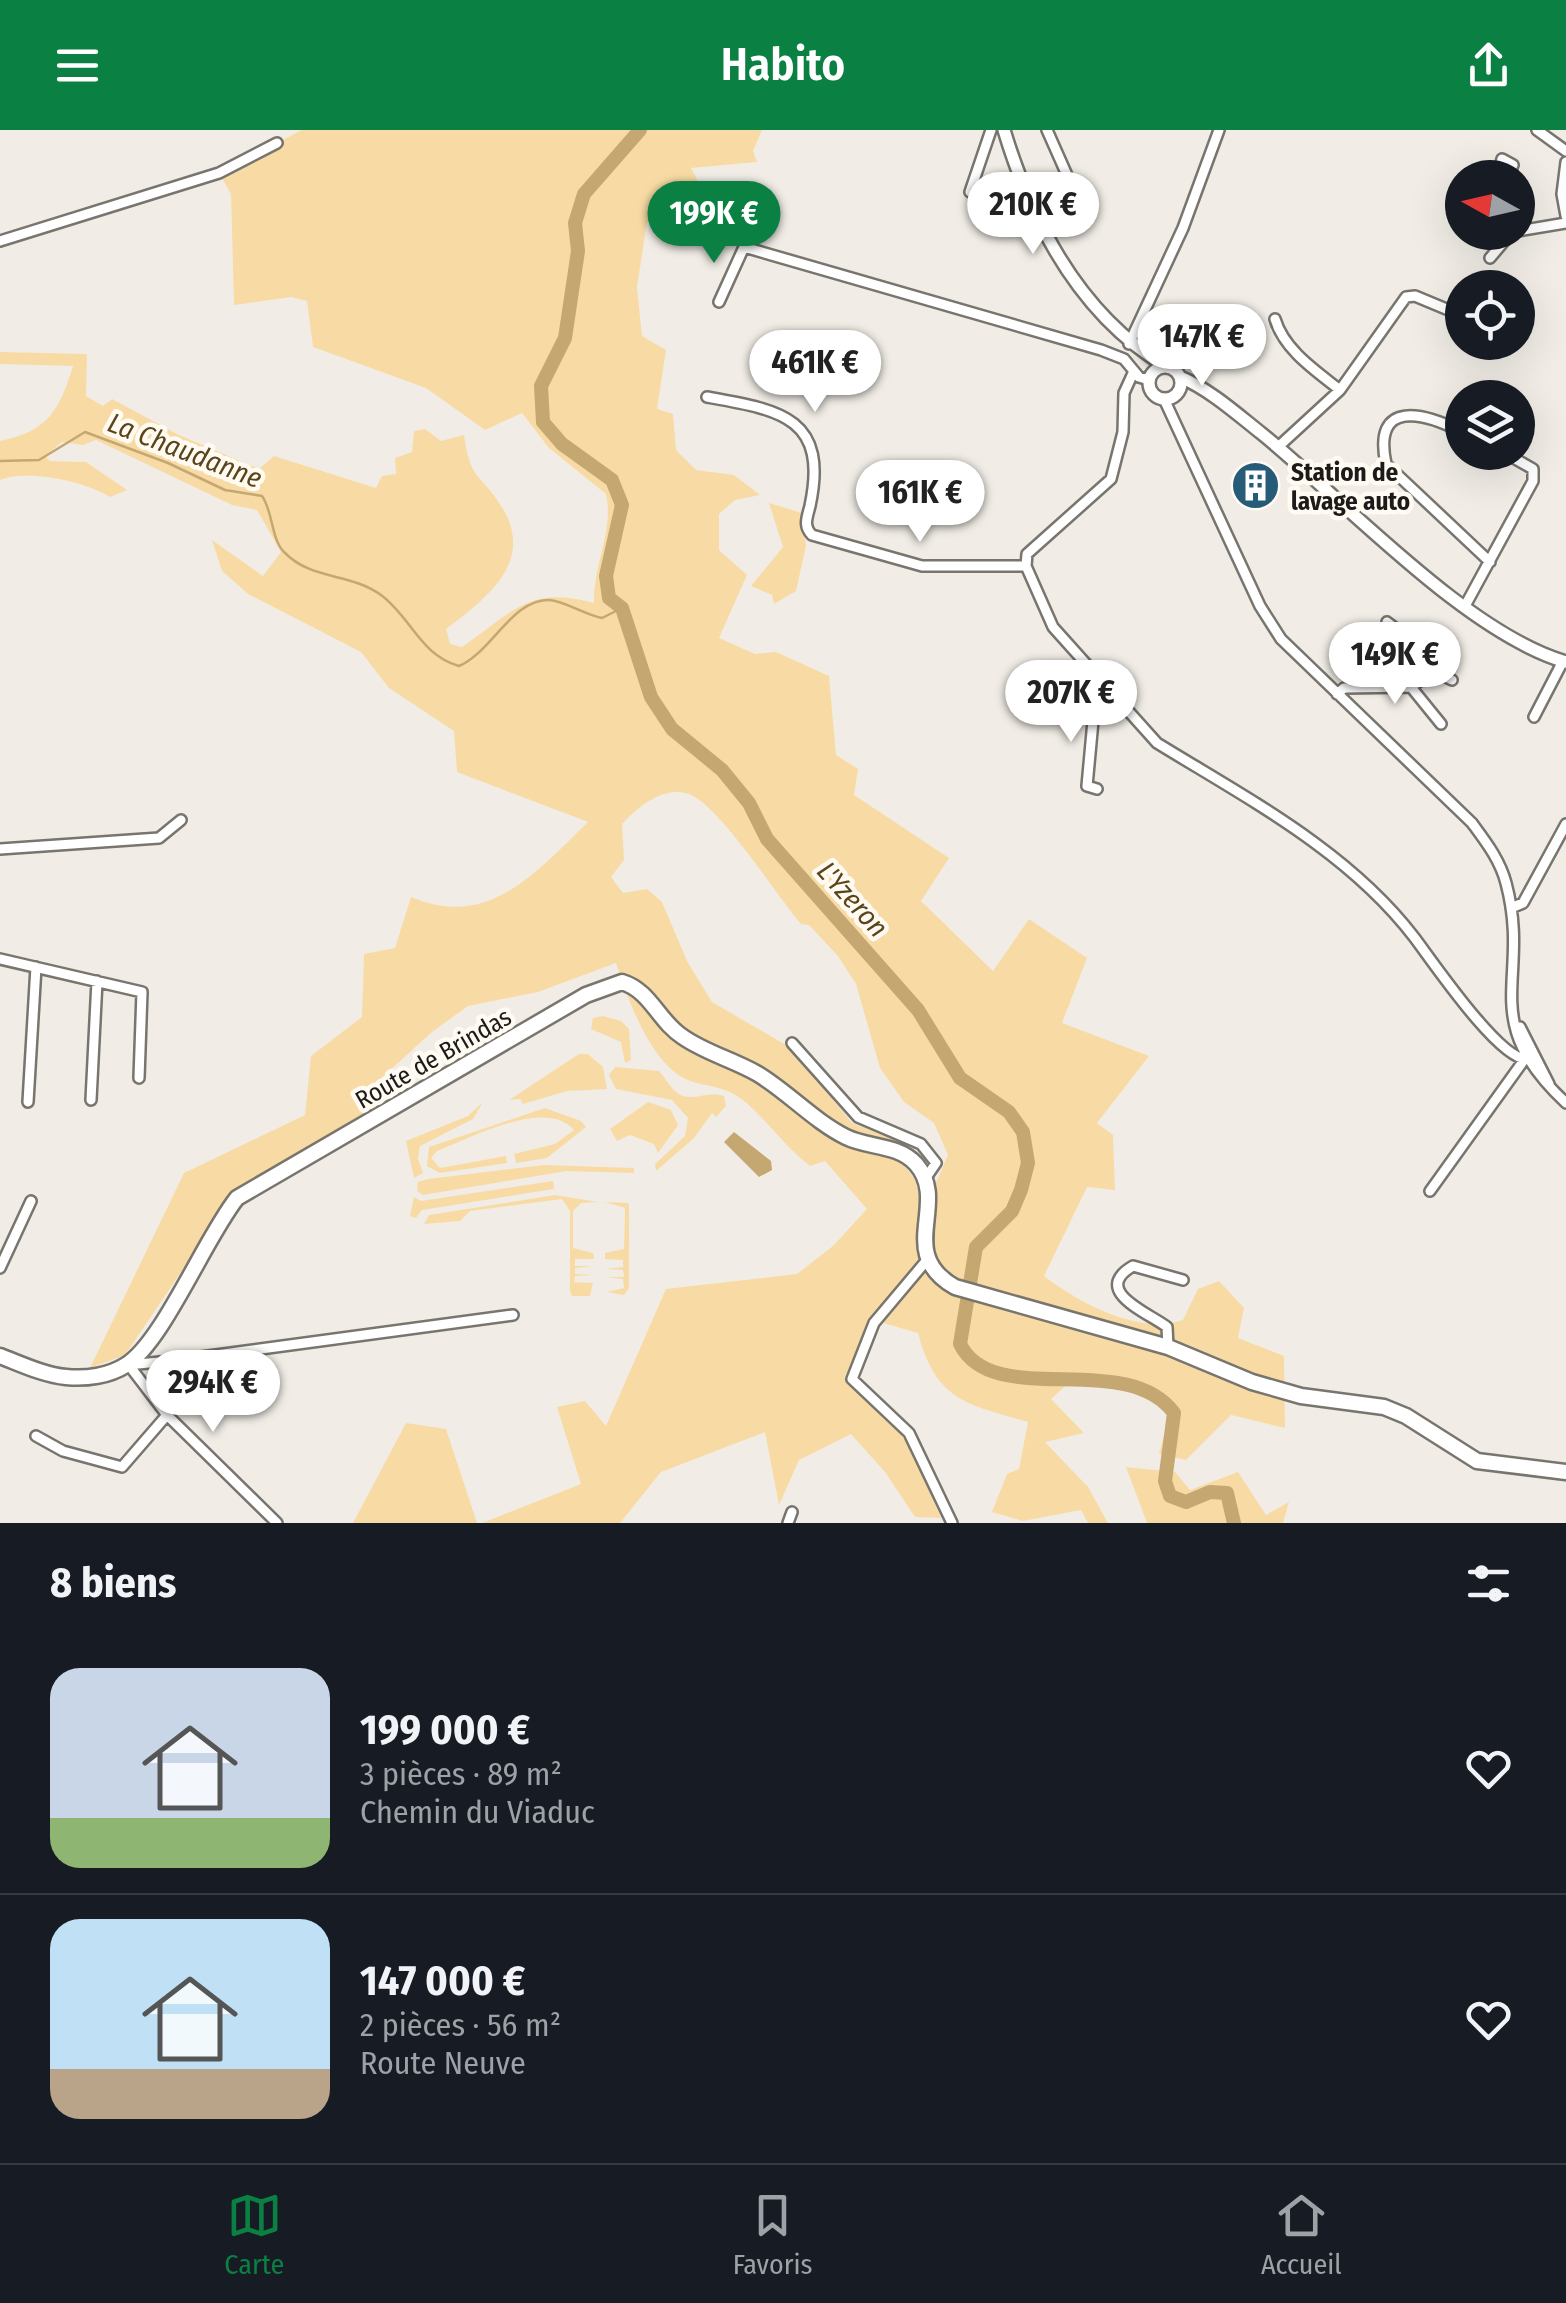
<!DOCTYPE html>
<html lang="fr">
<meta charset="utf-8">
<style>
:root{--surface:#171b24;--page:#20242c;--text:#f1f3f6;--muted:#9ea1a6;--line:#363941;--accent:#0b8043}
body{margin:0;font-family:"Fira Sans Condensed",sans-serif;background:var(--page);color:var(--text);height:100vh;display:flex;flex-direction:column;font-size:38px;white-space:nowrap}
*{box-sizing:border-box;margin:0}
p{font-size:32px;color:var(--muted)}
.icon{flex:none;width:55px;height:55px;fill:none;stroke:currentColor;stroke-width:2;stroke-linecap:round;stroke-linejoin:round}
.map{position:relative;height:1393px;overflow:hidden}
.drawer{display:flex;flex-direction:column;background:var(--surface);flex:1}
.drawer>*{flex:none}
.needle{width:65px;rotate:278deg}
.buttons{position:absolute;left:1445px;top:30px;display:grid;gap:20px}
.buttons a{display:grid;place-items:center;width:90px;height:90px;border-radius:50%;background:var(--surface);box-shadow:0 10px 40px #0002;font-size:50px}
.price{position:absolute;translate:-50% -85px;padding:0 22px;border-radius:35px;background:#fff;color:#222;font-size:32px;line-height:65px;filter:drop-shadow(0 2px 5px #0008)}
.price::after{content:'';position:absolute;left:50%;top:60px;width:30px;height:22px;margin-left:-15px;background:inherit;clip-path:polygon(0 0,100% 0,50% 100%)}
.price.selected{background:var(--accent);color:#fff}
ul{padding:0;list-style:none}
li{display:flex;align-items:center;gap:30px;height:250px;padding:0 50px}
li+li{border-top:2px solid var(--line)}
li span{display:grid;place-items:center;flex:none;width:280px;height:200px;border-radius:30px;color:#555}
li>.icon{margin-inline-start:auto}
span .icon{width:120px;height:120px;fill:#fffc;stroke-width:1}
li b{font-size:42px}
h2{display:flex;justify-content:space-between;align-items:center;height:120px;padding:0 50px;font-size:42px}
header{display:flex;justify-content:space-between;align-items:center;height:130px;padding:0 50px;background:var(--accent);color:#fff;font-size:45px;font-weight:600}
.tab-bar{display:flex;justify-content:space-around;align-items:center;height:140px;border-top:2px solid var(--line);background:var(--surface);font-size:28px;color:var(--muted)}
.tab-bar a{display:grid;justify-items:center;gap:5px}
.tab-bar .selected{color:var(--accent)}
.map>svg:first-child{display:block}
.green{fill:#f8dba4}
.water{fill:#c4a771}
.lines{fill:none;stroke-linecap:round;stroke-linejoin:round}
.stream{stroke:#c4a771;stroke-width:2.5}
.river{stroke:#c4a771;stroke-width:14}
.minor-casing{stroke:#78756e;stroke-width:14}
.secondary-casing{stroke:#78756e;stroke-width:16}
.primary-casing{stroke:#78756e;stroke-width:19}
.minor{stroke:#fff;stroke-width:9}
.secondary{stroke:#fff;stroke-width:11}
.primary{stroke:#fff;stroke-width:14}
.labels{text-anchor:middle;stroke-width:9;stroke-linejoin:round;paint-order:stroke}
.poi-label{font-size:25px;font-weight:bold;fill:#1d1b19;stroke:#fffbf3;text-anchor:start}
.street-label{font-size:25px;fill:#1d1b19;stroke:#fffbf3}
.water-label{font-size:28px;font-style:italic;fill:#5a451a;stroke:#fffbf3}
</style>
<header><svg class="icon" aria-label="menu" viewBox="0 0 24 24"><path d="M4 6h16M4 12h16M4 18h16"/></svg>Habito<svg class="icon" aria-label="share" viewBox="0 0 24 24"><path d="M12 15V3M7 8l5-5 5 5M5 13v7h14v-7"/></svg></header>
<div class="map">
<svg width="1566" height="1393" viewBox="0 0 1566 1393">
<rect width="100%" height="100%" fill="#f1ede6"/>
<path class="green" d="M302 0H762L753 21 757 32 691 38 721 97 719 104 647 92 637 157 642 206 666 220 657 279 673 284 676 320 696 340 734 345 760 365 735 370 719 384V420L747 445 719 508 755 524 776 522 829 546 836 625 858 639 854 665 949 728 921 771 993 841 1029 789 1087 828 1062 893 1149 926 1097 993 1113 1005 1115 1060 1087 1057 1044 1146C1080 1173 1137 1205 1183 1190L1198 1159 1219 1151 1244 1178 1238 1208 1284 1226 1285 1298 1231 1285 1186 1330 1159 1324 1170 1284C1149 1253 1104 1254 1070 1252L1051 1269 1084 1303 1045 1312 1088 1357 1108 1393H1088L1081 1380 1023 1391 992 1382 1007 1344 1019 1339 1028 1292C966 1274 936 1271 918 1203L880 1192 923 1136 930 1111 935 1055 948 1025 934 993 904 972 880 938 856 854 838 826 809 795 801 794C776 765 720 676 689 664 663 655 638 677 622 694L624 730 611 747 623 763 647 759 662 772 687 831 712 872 791 918 852 993 898 1011 893 1025C936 1058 911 1089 921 1134L872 1189 844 1248 905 1305 941 1388 915 1387 885 1342 851 1304 799 1330 779 1375 765 1302 661 1342 620 1393H482L581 1354 557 1277 585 1271 606 1296 666 1159 797 1144 833 1116 867 1079 825 1031 810 1036C785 1017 768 991 744 971 723 953 699 958 680 946 647 924 628 869 616 833L538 862 468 876 432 902 376 953V976L235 1062 125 1225 90 1238 184 1043 305 985 311 926 362 887 364 824 395 818 411 767C489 800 535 743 588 692L457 642 454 601 389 558 361 522 248 464 222 441 212 410 263 446 281 422 257 380 232 375 96 310 83 315 62 312 45 326 50 331 86 332 127 360 110 367C85 351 27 339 0 350V311C48 301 59 281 73 236L0 234V222L87 224 86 266 103 276 112 269 179 305 259 339 274 326 376 358 382 346 396 344 395 328 412 322 414 301 425 299 441 311 464 305C471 354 482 343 503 379 535 433 485 469 446 499L450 514 462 517C514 481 529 455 594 473 593 435 614 401 606 364L549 318 522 283 485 300 426 258 313 217 307 171 291 167 234 175 231 64 219 43Z
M769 373 802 383 806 416 796 461 774 474 772 465 751 456 783 417Z
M603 886 621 891 629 899 631 930 625 933 621 912 591 899 593 888Z
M579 924H588L603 937 607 959 567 961 523 974 520 969 509 970Z
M615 937 659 941C665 947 669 956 675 961 690 975 706 959 724 966L726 976 716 987 712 983 694 1008 656 1041 655 1034 685 1006 688 988 672 970 616 959 609 945Z
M483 972 473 989 420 1016 418 1029 423 1043 414 1048 406 1011 468 986Z
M648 972 671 980 678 995 658 1023 654 1014 630 1005 617 1011 610 999Z
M545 978 581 991 586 997 547 1028 516 1033 514 1024 555 1014 574 1000C545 967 472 1008 437 1021L431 1028 440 1038 506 1026 507 1033 440 1043 427 1036 429 1017Z
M544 1035 634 1038V1043L567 1041 423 1065 417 1061 418 1052 428 1049Z
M553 1051 554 1059 422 1080 416 1088 410 1086 414 1067 421 1071Z
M555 1065 598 1072 581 1073 573 1081V1118L593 1123 594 1129H575V1136H593L575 1138V1144L593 1145 575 1146 574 1152 593 1153 590 1166H572L570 1161V1081L562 1069 470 1081 460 1091 424 1094 429 1085Z
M605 1072 628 1073 629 1076V1158L624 1165 607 1162 624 1158 623 1149 606 1147H624L623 1140 606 1139 623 1137V1130L605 1129V1123L624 1119 625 1078Z
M406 1293 446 1299 477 1393H353Z
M1126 1337 1175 1342 1190 1360 1238 1342 1266 1385 1289 1372 1283 1393H1147Z"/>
<path class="water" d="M734 1002 771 1031 772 1040 759 1047 724 1012Z"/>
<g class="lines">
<path class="stream" d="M0 331 39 330 85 302 168 333 225 360 262 366C273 381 271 409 284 422 312 451 349 442 381 465 411 487 420 525 459 536 491 523 512 469 549 470 565 471 585 485 602 488L622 478"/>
<path class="river" d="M640 0 584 64 575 93 578 121 565 208 541 256 543 292 562 314 612 350 622 375 606 446 609 468 622 478 651 567 672 599 722 640 749 673 767 709 918 880 960 948 1009 982 1023 1002 1028 1033 1021 1060 1012 1081 976 1117 960 1214C993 1281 1126 1218 1174 1283L1165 1351 1170 1366 1186 1372 1210 1362 1227 1363 1234 1393"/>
<defs>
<path id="minor" d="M1047 0 1082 79
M1537 0 1566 21
M1566 32 1562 64 1566 86
M1497 48 1502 29 1513 35 1508 48
M970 62 991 0
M1518 101 1566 93
M0 111 219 43 277 13
M1490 128 1512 102
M719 172 744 117 1101 220 1124 229 1139 247 1149 250
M1275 189C1284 220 1316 241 1340 260
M1129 214 1183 98 1219 0
M707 267C780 280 829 287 810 376 807 388 803 396 812 405L922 436H1026
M1164 269 1260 476 1281 509 1472 693C1486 712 1500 730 1506 753 1532 850 1475 888 1566 973
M1462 302C1425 283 1372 268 1386 334L1490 432
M1278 317 1340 260 1406 167 1415 166 1451 181
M1026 436 1053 497 1157 613C1248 669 1348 721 1414 807 1433 832 1498 928 1526 929
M1026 436 1027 424 1111 349 1123 302 1124 263 1134 241
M1465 476 1533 351V339L1503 322
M1387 492 1412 511 1434 541
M1411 557 1434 541 1452 550
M1337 564 1344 558 1411 557 1441 594
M1534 587 1563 531
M1097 659 1087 656 1094 580 1108 563
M0 719 159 708 181 690
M1511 778 1523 773 1566 694
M0 829 142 862 139 948
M1520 897 1549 954
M792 913 858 987 921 1014 936 1033 925 1049
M91 970 97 851
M28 972 36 837
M1430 1061 1524 930
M927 1130 874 1193 852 1249 909 1303 952 1393
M0 1138 31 1071
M1168 1217 1167 1197C1149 1183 1090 1161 1133 1136L1183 1150
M132 1230 138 1234 171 1231 513 1185
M128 1234 167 1285 277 1393
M36 1306 63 1321 122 1337 167 1285
M788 1393 792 1382"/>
<path id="secondary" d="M1004 0C1032 93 1081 186 1167 237
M1149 253a16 16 0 1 1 32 0a16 16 0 1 1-32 0Z
M1180 247C1209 259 1237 284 1261 303 1345 371 1466 503 1566 532"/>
<path id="primary" d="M0 1226C21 1234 44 1245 66 1247 86 1249 109 1246 126 1235 163 1212 205 1108 237 1068L586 865 622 852C651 861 658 891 683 907 706 923 734 930 758 944 789 963 814 991 846 1007 868 1018 898 1014 916 1034 950 1073 895 1123 955 1157L1168 1217 1252 1252 1301 1266 1384 1277 1406 1286 1477 1331 1566 1342"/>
</defs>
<use href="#minor" class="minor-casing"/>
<use href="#secondary" class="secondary-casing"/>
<use href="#primary" class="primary-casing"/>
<use href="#minor" class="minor"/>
<use href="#secondary" class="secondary"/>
<use href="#primary" class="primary"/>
</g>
<defs>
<symbol id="building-disc" viewBox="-11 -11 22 22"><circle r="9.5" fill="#265c77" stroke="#fffbf3"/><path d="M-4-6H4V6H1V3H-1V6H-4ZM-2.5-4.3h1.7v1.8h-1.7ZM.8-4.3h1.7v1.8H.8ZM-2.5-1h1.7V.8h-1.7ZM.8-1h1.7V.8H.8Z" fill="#fff"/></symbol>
</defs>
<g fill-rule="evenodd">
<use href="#building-disc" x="1228" y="328" width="55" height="55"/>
</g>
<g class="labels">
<g class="poi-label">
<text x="1291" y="351">Station de<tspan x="1291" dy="29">lavage auto</tspan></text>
</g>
<g class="street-label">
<text transform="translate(433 928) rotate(-30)" y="9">Route de Brindas</text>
</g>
<g class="water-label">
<text transform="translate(185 320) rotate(21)" y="10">La Chaudanne</text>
<text transform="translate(853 769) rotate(48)" y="10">L'Yzeron</text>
</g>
</g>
</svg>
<div class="buttons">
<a><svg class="needle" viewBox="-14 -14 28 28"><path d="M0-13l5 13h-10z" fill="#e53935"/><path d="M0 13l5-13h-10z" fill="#9ea1a6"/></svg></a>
<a><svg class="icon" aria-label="locate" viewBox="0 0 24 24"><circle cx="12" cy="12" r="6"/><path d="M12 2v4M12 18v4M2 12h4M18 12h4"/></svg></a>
<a><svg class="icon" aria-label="layers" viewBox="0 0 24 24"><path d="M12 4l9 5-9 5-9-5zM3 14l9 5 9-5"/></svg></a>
</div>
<b class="price" style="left:1033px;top:127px">210K €</b>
<b class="price selected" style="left:714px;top:136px">199K €</b>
<b class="price" style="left:1202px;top:259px">147K €</b>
<b class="price" style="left:815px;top:285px">461K €</b>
<b class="price" style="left:920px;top:415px">161K €</b>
<b class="price" style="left:1395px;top:577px">149K €</b>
<b class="price" style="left:1071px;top:615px">207K €</b>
<b class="price" style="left:213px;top:1305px">294K €</b>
</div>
<section class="drawer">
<h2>8 biens<svg class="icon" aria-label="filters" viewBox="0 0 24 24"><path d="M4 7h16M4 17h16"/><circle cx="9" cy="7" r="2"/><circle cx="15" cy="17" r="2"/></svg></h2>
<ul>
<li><span style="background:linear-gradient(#c9d6e8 75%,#8fb573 0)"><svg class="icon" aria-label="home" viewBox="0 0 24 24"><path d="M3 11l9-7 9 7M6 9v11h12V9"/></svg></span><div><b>199 000 €</b><p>3 pièces · 89 m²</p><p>Chemin du Viaduc</p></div><svg class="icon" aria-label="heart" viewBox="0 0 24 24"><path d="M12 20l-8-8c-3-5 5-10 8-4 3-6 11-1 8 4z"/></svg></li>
<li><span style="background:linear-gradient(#bfe0f5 75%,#b9a48a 0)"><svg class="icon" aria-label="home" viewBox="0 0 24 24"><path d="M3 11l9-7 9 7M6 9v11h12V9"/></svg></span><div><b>147 000 €</b><p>2 pièces · 56 m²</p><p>Route Neuve</p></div><svg class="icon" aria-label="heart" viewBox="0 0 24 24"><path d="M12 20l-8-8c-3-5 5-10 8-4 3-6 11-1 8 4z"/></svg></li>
</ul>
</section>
<nav class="tab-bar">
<a class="selected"><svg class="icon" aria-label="map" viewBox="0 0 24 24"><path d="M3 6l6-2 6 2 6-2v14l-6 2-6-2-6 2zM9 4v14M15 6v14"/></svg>Carte</a>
<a><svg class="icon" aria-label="saved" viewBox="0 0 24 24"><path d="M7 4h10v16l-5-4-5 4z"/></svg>Favoris</a>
<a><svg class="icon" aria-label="home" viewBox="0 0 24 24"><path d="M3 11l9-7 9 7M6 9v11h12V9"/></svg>Accueil</a>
</nav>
